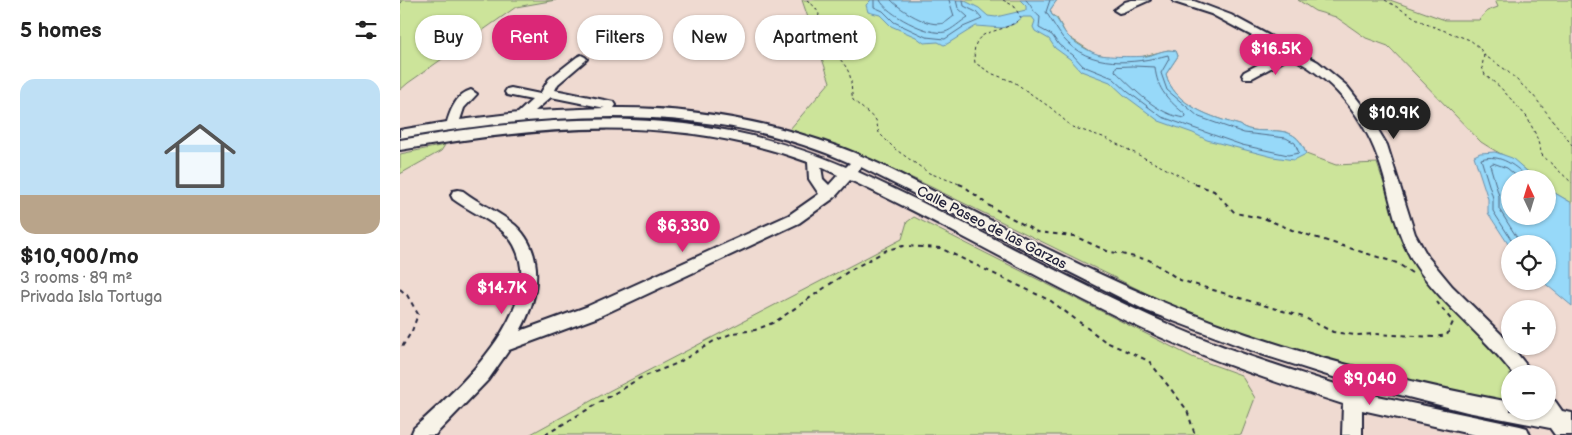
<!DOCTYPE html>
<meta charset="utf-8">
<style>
:root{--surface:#fff;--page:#f2f2f2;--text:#222;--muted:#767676;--line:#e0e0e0;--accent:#db2777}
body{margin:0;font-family:"Balsamiq Sans",sans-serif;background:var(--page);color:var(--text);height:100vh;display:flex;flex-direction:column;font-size:19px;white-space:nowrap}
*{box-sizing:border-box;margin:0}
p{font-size:16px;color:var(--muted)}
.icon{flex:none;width:28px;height:28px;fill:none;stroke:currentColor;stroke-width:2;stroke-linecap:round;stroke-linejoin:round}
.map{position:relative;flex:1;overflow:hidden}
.drawer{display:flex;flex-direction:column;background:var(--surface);width:400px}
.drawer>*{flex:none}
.guide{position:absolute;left:15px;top:15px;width:475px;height:45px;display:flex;gap:10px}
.needle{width:32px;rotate:356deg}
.fabs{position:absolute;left:1101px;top:170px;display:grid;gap:10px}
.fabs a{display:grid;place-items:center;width:55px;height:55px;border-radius:50%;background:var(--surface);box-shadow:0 1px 4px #0004;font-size:25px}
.price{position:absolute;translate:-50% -42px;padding:0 11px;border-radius:18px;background:var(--accent);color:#fff;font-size:16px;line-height:32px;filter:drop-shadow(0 1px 2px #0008)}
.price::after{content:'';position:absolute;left:50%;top:30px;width:15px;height:11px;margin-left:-8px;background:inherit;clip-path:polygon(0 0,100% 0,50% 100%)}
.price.active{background:#222;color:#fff}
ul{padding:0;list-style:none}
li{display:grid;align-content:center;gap:10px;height:265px;padding:0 20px}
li+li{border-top:1px solid var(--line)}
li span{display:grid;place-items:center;height:155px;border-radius:15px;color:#555}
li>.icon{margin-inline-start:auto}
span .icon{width:90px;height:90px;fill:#fffc;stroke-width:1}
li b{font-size:21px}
h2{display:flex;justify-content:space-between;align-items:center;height:60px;padding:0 20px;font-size:21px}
.pill{padding:0 18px;border-radius:22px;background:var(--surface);box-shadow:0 1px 4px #0004;font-size:18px;line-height:45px}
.pill.active{background:var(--accent);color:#fff}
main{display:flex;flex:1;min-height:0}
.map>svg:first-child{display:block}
.green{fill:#cce49a;stroke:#77836a}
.water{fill:#97d9f9;stroke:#6890ad}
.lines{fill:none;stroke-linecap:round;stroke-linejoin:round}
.shore{stroke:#516b87;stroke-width:1}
.minor-casing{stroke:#22223b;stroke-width:4}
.path-far1{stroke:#22223b;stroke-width:1;stroke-dasharray:3 3;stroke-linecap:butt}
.path{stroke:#22223b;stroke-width:2;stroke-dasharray:4.5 4.5;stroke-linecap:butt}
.minor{fill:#f7f3e8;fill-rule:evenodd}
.labels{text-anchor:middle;stroke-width:4.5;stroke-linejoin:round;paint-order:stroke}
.street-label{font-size:14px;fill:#22223b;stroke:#f7f3e8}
</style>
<main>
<section class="drawer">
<h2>5 homes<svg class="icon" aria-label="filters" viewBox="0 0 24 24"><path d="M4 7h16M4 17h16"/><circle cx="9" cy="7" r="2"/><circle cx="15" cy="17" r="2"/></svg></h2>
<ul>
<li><span style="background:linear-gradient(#bfe0f5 75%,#b9a48a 0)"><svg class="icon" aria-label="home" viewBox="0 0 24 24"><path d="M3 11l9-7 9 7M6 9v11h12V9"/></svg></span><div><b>$10,900/mo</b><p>3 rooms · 89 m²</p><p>Privada Isla Tortuga</p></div></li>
</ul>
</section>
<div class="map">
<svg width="1172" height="435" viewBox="0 0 1172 435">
<rect width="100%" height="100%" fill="#efdad1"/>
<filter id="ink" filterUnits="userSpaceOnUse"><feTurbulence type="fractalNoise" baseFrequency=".02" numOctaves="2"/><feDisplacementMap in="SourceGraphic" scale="10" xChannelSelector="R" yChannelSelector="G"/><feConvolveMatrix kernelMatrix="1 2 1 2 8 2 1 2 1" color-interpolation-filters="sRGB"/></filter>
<g filter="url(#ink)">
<path class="green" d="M0 0H156L116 7 8 83 0 90Z
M402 0H657L650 10 652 15 657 18 667 36 695 54 712 57H740L768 50 776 51 778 56 766 74C773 105 813 118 840 125 861 140 894 116 906 154L936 165 977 163 998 226 1051 308 1101 358 1113 374H1110V404L946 369 837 332 758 299 519 181 462 156 390 129 430 82Z
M898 0H990L1045 20H1079L1087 11 1098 7 1095 0H1172V203L1148 189V179H1136C1117 160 1102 156 1081 142L988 46 966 38 936 17 915 11Z
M45 145 41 151 0 174V154Z
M514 217 792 357 841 375 855 398 841 435H129L209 391 502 239 507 222Z"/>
<path class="water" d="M471 0H563L579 8 588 16 596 17 626 10V6L620 0H657L650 10 652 15C660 20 661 29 668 36 673 42 690 52 697 54 703 57 739 57 747 56 757 54 765 48 776 51L778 56 766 74C773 105 813 118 840 125 861 140 894 116 906 154L894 160 873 157 807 140 793 133 759 121 724 95 710 82 681 71 670 59 655 48 649 39 635 31 633 27 635 21 632 17H623L614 24 602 28 576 26 547 44 544 45 538 42 524 43 516 37 491 26 480 15 468 12 466 5Z
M1095 152 1112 158 1136 179H1110V216H1148V189L1172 203V306L1142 281H1148V244H1110V247L1088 213V199L1074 156 1080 153Z"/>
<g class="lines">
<path class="shore" d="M474 0V7L483 11 494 22 526 37 545 39 563 27 582 19 576 12 564 6 563 0
M480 0C486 14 529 36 545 32 552 30 561 21 568 17L558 8 556 0
M491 0C501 10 528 28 544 23 547 22 551 18 554 16L549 0
M626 0C633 7 631 10 640 17L639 28 652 35 659 45 673 55 683 66 713 78 728 92 762 117 842 145 888 155 899 153 895 143 886 138 844 133 799 117 767 90 761 73 769 59 768 55C734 64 689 69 663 38 657 30 652 21 646 12L650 0
M733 66 755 67C757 90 769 101 786 115L785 118C757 115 734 89 715 71L716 67Z
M1120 179 1107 168 1093 163 1090 165 1099 196V209L1121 244
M1114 244 1093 211V198L1081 159C1100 153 1116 166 1129 179"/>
<defs>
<path id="minor" d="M732 0H750L723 12 719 13 714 10 725 2Z
M773 0 794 1 831 15 918 62 947 86 968 113 987 145 1015 234 1028 257 1052 286 1106 339 1133 374H1113C1084 335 1043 306 1016 266 998 239 992 207 984 177 970 125 939 82 891 57L852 78H844L842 75 844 72 882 52 811 14 774 2Z
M181 55 185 57 187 59 185 61 158 84 155 90 214 102 216 105 214 108C290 107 368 121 439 147 478 161 514 182 551 200 619 235 687 270 758 300 870 348 990 379 1110 402V411H1148V398L1155 401 1162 411 1172 413V435H1155L1150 428 1067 412 961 385 962 392 973 395 1120 426 1127 428 1130 435H1075L962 410V435H942L943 404C881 384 818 363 758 336 653 288 555 229 450 180L434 198 399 223 198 317 109 350 88 380 35 435H11L14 428C56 391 148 308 114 245 102 223 71 213 53 199L51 195 53 191 58 190 63 191C80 204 99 212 115 225 146 253 139 298 120 331L186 307 389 215 419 194 409 179 408 162C275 113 137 126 0 150V140C155 114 297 103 446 167L450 163C308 99 149 113 0 138V130L47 122C51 109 57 94 71 90L77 94 64 108 60 120 118 113 132 100 107 95 105 92 107 89 111 88 140 94 149 79 177 57ZM151 97 205 108 135 111ZM421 167 438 175 429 185 423 179ZM461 167 747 311 861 354 949 382 945 387C886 369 827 350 770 325 664 278 563 220 458 172Z"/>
</defs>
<use href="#minor" class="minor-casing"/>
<path class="path-far1" d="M407 0 415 7 419 14C412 45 443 52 450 76 452 84 451 92 453 100L476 120 479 133 495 149 529 173 562 185
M603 0 614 6 621 18C600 38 569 23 575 63L593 74 614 82 651 108 672 127 703 137 798 185
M985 0 1026 24 1070 40 1079 47 1084 55 1106 70 1133 95 1172 145
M0 3 5 0
M1084 55 1082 67 1085 75 1100 87 1127 117 1136 135 1142 155 1172 183"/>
<path class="path" d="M559 184 564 186 588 205 637 232 674 236 707 251 749 260 780 280 903 317 933 332 955 335 976 334 1034 337 1047 335 1053 322 1037 302
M795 184 814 191 835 213 866 219 892 230 997 263 1015 275
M0 289 7 295 18 314 12 331 0 350
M145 435 240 378 278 363 314 341 333 333 355 330 375 322 449 271 487 250 503 246 540 248 651 301 706 342 749 361 787 410 795 435"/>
<use href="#minor" class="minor"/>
</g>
</g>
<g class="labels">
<g class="street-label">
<text transform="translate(592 227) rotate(27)" y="5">Calle Paseo de las Garzas</text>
</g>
</g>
</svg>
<div class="fabs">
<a><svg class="needle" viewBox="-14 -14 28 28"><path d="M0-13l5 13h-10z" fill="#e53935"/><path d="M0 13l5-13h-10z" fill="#767676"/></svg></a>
<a><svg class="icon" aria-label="locate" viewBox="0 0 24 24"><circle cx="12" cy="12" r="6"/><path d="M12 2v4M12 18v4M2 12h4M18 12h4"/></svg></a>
<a>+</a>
<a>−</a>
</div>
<b class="price" style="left:876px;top:76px">$16.5K</b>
<b class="price active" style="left:994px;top:140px">$10.9K</b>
<b class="price" style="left:283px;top:253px">$6,330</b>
<b class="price" style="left:102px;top:315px">$14.7K</b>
<b class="price" style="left:970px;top:406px">$9,040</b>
<div class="guide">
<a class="pill">Buy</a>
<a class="pill active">Rent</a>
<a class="pill">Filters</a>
<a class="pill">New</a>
<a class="pill">Apartment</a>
</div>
</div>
</main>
